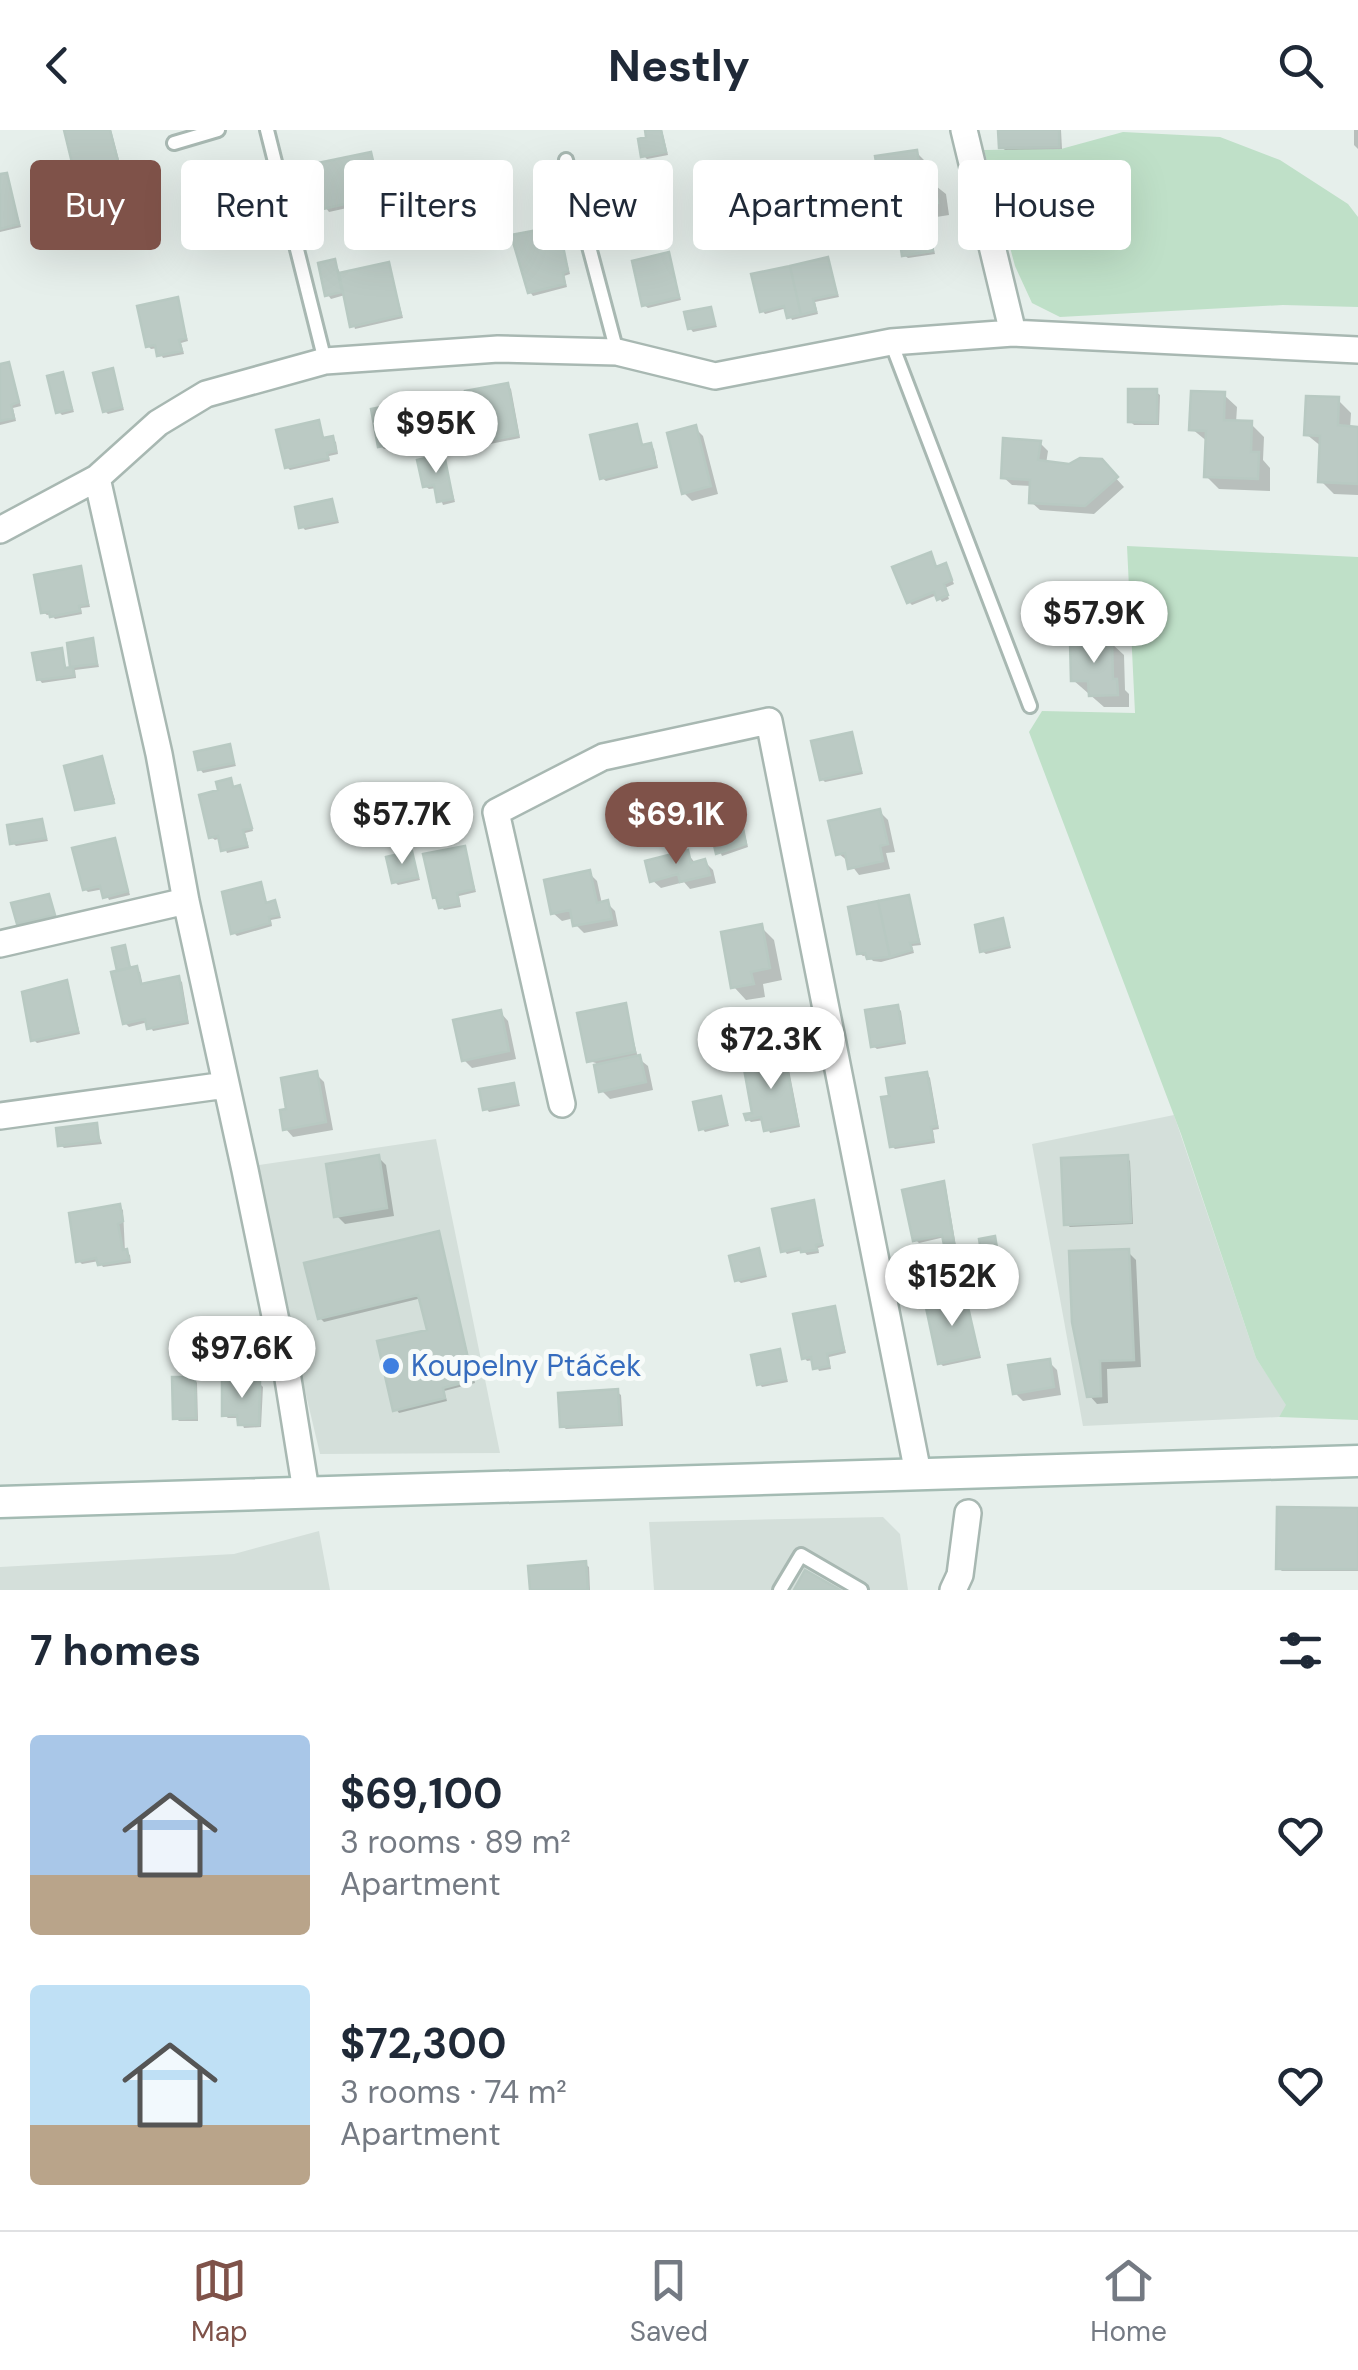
<!DOCTYPE html>
<meta charset="utf-8">
<style>
:root{--surface:#fff;--page:#f2f2f3;--text:#1f2937;--muted:#747a83;--line:#e0e1e3;--accent:#7f5249}
body{margin:0;font-family:"DM Sans",sans-serif;background:var(--page);color:var(--text);height:100vh;display:flex;flex-direction:column;font-size:38px;white-space:nowrap}
*{box-sizing:border-box;margin:0}
p{font-size:32px;color:var(--muted)}
.icon{flex:none;width:55px;height:55px;fill:none;stroke:currentColor;stroke-width:2;stroke-linecap:round;stroke-linejoin:round}
.map{position:relative;height:1460px;overflow:hidden}
.drawer{display:flex;flex-direction:column;background:var(--surface);flex:1}
.drawer>*{flex:none}
.banner{position:absolute;left:30px;top:30px;width:1300px;height:90px;display:flex;gap:20px}
.price{position:absolute;translate:-50% -85px;padding:0 22px;border-radius:35px;background:#fff;color:#222;font-size:32px;line-height:65px;filter:drop-shadow(0 2px 5px #0008)}
.price::after{content:'';position:absolute;left:50%;top:60px;width:30px;height:22px;margin-left:-15px;background:inherit;clip-path:polygon(0 0,100% 0,50% 100%)}
.price.current{background:var(--accent);color:#fff}
ul{padding:0;list-style:none}
li{display:flex;align-items:center;gap:30px;height:250px;padding:0 30px}
li span{display:grid;place-items:center;flex:none;width:280px;height:200px;border-radius:10px;color:#555}
li>.icon{margin-inline-start:auto}
span .icon{width:120px;height:120px;fill:#fffc;stroke-width:1}
li b{font-size:42px}
h2{display:flex;justify-content:space-between;align-items:center;height:120px;padding:0 30px;font-size:42px}
.chip{padding:0 35px;border-radius:10px;background:var(--surface);box-shadow:0 10px 40px #0002;font-size:35px;line-height:90px}
.chip.current{background:var(--accent);color:#fff}
header{display:flex;justify-content:space-between;align-items:center;height:130px;padding:0 30px;background:var(--surface);font-size:45px;font-weight:700}
.menu{display:flex;justify-content:space-around;align-items:center;height:140px;border-top:2px solid var(--line);background:var(--surface);font-size:28px;color:var(--muted)}
.menu a{display:grid;justify-items:center;gap:5px}
.menu .current{color:var(--accent)}
.map>svg:first-child{display:block}
.built{fill:#d4dfda}
.green{fill:#bfe0c8}
.shadow{fill:#0003}
.building{fill:#bbcac4;stroke:#b8c9c2;stroke-width:2.5}
.lines{fill:none;stroke-linecap:round;stroke-linejoin:round}
.service-casing{stroke:#a8b8b2;stroke-width:18}
.minor-casing{stroke:#a8b8b2;stroke-width:30}
.secondary-casing{stroke:#a4bbb3;stroke-width:35}
.service{stroke:#fff;stroke-width:12}
.minor{stroke:#fff;stroke-width:25}
.secondary{stroke:#fff;stroke-width:30}
.shop-dot{fill:#3f7fe0;stroke:#f7fbf9;stroke-width:4}
.labels{text-anchor:middle;stroke-width:10;stroke-linejoin:round;paint-order:stroke}
.shop-label{font-size:30px;fill:#366cbe;stroke:#f7fbf9;text-anchor:start}
</style>
<header><svg class="icon" aria-label="back" viewBox="0 0 24 24"><path d="M15 5l-7 7 7 7"/></svg>Nestly<svg class="icon" aria-label="search" viewBox="0 0 24 24"><circle cx="10" cy="10" r="6"/><path d="M15 15l6 6"/></svg></header>
<div class="map">
<svg width="1358" height="1460" viewBox="0 0 1358 1460">
<rect width="100%" height="100%" fill="#e6efeb"/>
<path class="built" d="M1174 985 1256 1228 1287 1275 1279 1287 1083 1296 1032 1014Z
M436 1009 500 1323 320 1324 252 1036Z
M883 1387 900 1404 908 1460H654L649 1392Z
M319 1401 330 1460H0V1437L234 1424Z"/>
<path class="green" d="M1123 2 1220 7 1280 30 1348 74 1358 87V177L1283 175 1060 187 1032 173 1015 136 984 20 1061 19Z
M1127 416 1358 427V1290L1279 1287 1286 1275 1256 1228 1181 1004 1029 602 1042 581 1135 583Z"/>
<path class="shadow" d="M66 0H111L120 34 79 43Z
M647 0H662L668 25 647 29 644 26 649 9Z
M1037 0H1061L1062 19 1005 20 1001 17Z
M1354 0H1358V19L1354 15Z
M916 22 929 35 931 52 946 64 949 85 899 93 886 81Z
M370 24 383 70 329 82 326 78Z
M6 46 21 97 0 102V47Z
M121 47 128 65 111 69 107 66Z
M433 50 442 77 424 82 420 78Z
M928 97 935 124 908 128 904 125Z
M558 98 570 144 564 146 567 157 533 166 530 162Z
M668 125 681 170 648 178 644 175Z
M827 130 839 167 815 172 818 184 792 190 787 178 765 184 762 180Z
M335 132 341 145 389 135 403 188 355 199 345 165 331 169 328 165Z
M177 170 188 211 181 213 184 224 163 228 158 218 151 219 148 216Z
M710 179 717 197 693 202 690 198Z
M8 234 21 276 13 278 16 291 0 295V237Z
M112 241 124 280 108 284 105 281Z
M62 245 74 282 62 285 58 281Z
M508 256 511 259 520 308 480 316 477 312Z
M1156 262 1160 265 1159 295H1134L1130 291Z
M1224 265 1237 277 1236 293 1251 294 1264 307 1263 330 1270 338V361L1219 359 1206 346 1208 312 1192 299Z
M1338 270 1351 283 1350 299H1358V365L1334 364 1321 351 1322 317 1306 304Z
M412 274 422 311 415 313 417 322 406 324 402 315 384 319 380 315Z
M318 293 325 310 332 309 336 312 338 324 329 326 330 331 290 340 287 337Z
M636 297 643 317 651 316 654 319 658 338 606 351 602 348Z
M695 298 703 306 718 364 692 371 684 363Z
M1040 313 1048 321 1046 334 1069 336 1101 332 1124 357 1094 384 1040 380 1031 372 1032 356 1012 355 1003 347Z
M443 327 455 372 443 375 437 358 429 359 425 356Z
M332 372 339 393 305 400 302 396Z
M930 425 938 439 948 440 954 454 945 458 949 469 942 472 937 465 912 475 909 472Z
M80 438 90 477 81 478 82 484 55 489 51 484 47 485 43 482Z
M92 511 99 537 75 540 76 548 42 553 39 549 61 521 67 540H73L70 515Z
M1111 513 1124 525 1125 560 1129 564V577H1104L1073 550Z
M852 604 863 644 825 652 822 649Z
M229 617 236 636 203 643 200 639Z
M102 629 115 670 77 677Z
M231 651 235 659 242 661 253 701 245 703 249 718 227 723 221 708 215 710 211 707Z
M735 665 748 717 722 726 716 713 706 715 703 712Z
M880 682 888 690 895 722 886 723 890 739 859 745 849 732 839 724Z
M41 692 48 711 16 716 13 713Z
M114 710 130 765 109 770 104 759 88 762 85 759Z
M464 719 476 762 459 766 461 777 444 780 435 767Z
M687 723 696 734 705 732 713 740 716 753 690 759 684 752 661 758 652 750Z
M411 724 420 750 398 755 395 752Z
M589 743 597 751 602 774 607 773 615 781 618 796 584 803 576 795 574 788 562 791 553 783Z
M260 755 267 775 275 773 281 788 271 790 272 796 237 806 233 802Z
M49 766 56 788 23 796 19 792Z
M908 767 921 815 912 816 914 823 881 832 873 831 868 825 863 826 859 823Z
M1003 791 1011 818 986 824 982 821Z
M761 797 774 810 782 850 763 854 765 867 746 870 734 857Z
M124 818 132 840 140 842 143 856 178 849 182 852 189 894 153 901 148 892 129 897 125 893 120 843Z
M67 853 80 904 37 913 34 910Z
M625 876 638 928 648 936 653 960 610 969 602 961 596 933 589 931Z
M897 877 901 881 906 914 877 919 873 916Z
M500 882 508 891 516 929 472 938 464 930Z
M783 920 786 924 800 997 770 1003 764 990 751 992 748 989 755 984 764 937Z
M316 944 324 952 333 1000 293 1007 285 998 289 981Z
M927 944 930 948 939 999 933 1000 935 1013 895 1019 892 1016V968Z
M513 955 520 976 489 982 486 978Z
M720 968 729 996 705 1002 702 998Z
M96 996 102 1014 64 1018 61 1015Z
M378 1027 386 1035 394 1086 345 1094 337 1086Z
M1127 1028 1130 1031 1133 1094 1070 1097 1066 1094Z
M943 1054 946 1058 956 1116 949 1117 945 1107 919 1113 916 1110Z
M813 1073 824 1116 818 1118 819 1123 807 1125 803 1120 787 1124 784 1120Z
M119 1077 123 1080 125 1122 130 1125 131 1133 103 1137 99 1131 82 1134 79 1131Z
M438 1103 475 1253 444 1261 447 1271 399 1283 396 1279 430 1201 422 1168 324 1192 320 1188Z
M994 1108 1002 1138 966 1144 962 1141 984 1123Z
M758 1121 767 1147 741 1153 737 1150Z
M1128 1122 1136 1130 1141 1237 1107 1239 1108 1273 1097 1274 1089 1265Z
M964 1167 981 1228 943 1236 940 1233Z
M835 1179 846 1223 829 1227 831 1239 819 1241 814 1230 807 1231 804 1227Z
M779 1222 788 1252 762 1257 759 1253Z
M1049 1232 1057 1240 1061 1265 1023 1271 1015 1263Z
M194 1249 197 1253 198 1291H179L176 1288Z
M259 1253 263 1257 261 1297 244 1298 240 1288H228L224 1285Z
M617 1262 621 1265 623 1296 566 1299 562 1296Z
M1358 1381V1441H1282L1278 1438Z
M585 1434 589 1437 590 1460H532Z"/>
<path class="building" d="M64 0H110L118 31 74 41Z
M645 0H661L666 22 641 27 638 9 646 7Z
M998 0H1059V17L999 18Z
M917 20 922 51 934 49 938 73 884 82 875 26Z
M371 22 381 66 323 79 313 34Z
M7 43 19 94 0 99V44Z
M122 44 127 61 105 67 100 50Z
M434 48 440 74 418 80 412 53Z
M929 95 933 121 902 126 898 99Z
M559 96 568 141 563 143 565 154 528 163 511 105Z
M669 122 679 167 642 176 632 131Z
M828 127 837 164 813 169 816 181 801 185 790 136Z
M335 129 342 162 325 166 318 133Z
M389 132 401 185 350 197 339 143Z
M790 136 801 185 787 188 784 176 760 182 751 144Z
M178 167 186 208 179 210 182 221 157 226 155 215 146 217 137 176Z
M711 177 715 194 688 199 684 182Z
M9 232 19 272 11 275 14 288 0 291V234Z
M113 238 122 277 103 282 93 243Z
M63 242 72 279 56 283 47 246Z
M508 253 518 305 474 313 465 261Z
M1128 259H1157V293L1128 292Z
M1191 261 1225 262 1224 290 1252 291 1251 322H1259L1258 349 1204 347 1206 301 1189 300Z
M1306 266 1339 267 1338 295 1358 297V354L1318 352 1320 306 1304 305Z
M413 271 419 309 413 310 415 319 400 322 399 313 378 317 371 279Z
M319 290 323 308 333 306 336 321 327 323 328 328 285 338 276 300Z
M637 294 642 315 651 313 656 335 600 349 590 305Z
M696 295 711 356 682 364 667 303Z
M1003 308 1041 311 1038 330 1069 334 1080 328 1102 329 1118 347 1085 376 1029 373 1030 350 1001 348Z
M444 324 453 369 437 372 434 355 423 357 417 330Z
M332 369 337 390 299 398 295 377Z
M931 422 936 437 946 433 952 450 944 454 948 465 937 470 934 462 907 473 892 437Z
M81 436 88 474 79 476 80 481 50 487 49 482 41 483 34 445Z
M93 508 97 534 70 537 67 513Z
M1112 510 1113 549H1117L1118 565 1089 566 1088 551H1071L1070 511Z
M62 518 65 538 73 537 74 546 37 550 32 523Z
M852 602 861 641 820 650 811 611Z
M230 614 234 633 198 640 194 622Z
M102 626 114 673 75 680 64 636Z
M231 648 233 657 240 655 252 698 243 700 247 715 221 721 218 706 209 708 199 665 218 660 216 652Z
M736 662 746 714 716 724 713 711 701 713 692 671Z
M880 679 888 714 880 716 883 731 848 739 845 723 836 725 828 691Z
M42 689 46 708 10 714 7 695Z
M115 708 128 761 103 768 100 756 83 760 72 718Z
M465 716 474 759 457 763 459 774 439 778 436 767 433 768 423 724Z
M688 720 691 733 705 729 710 745 680 752 678 744 650 752 645 731Z
M412 721 418 747 392 753 386 727Z
M590 740 597 773 608 770 612 789 573 796 570 780 551 784 544 750Z
M261 752 266 773 275 770 279 785 269 787 270 793 231 804 222 762Z
M49 764 55 785 17 794 11 773Z
M909 765 919 812 910 813 912 820 890 827 878 771Z
M878 771 890 827 867 829 865 823 857 824 848 777Z
M1003 788 1009 815 980 822 975 795Z
M762 794 770 838 751 842 754 854 731 858 721 802Z
M125 815 130 838 117 841 112 818Z
M137 836 141 854 179 846 187 891 147 899 145 889 123 894 111 842Z
M67 850 78 901 31 911 22 862Z
M626 873 635 922 587 932 577 883Z
M898 875 904 911 871 917 865 880Z
M501 880 509 921 462 931 453 890Z
M783 918 798 994 764 1001 761 987 746 990 744 984 752 983 744 939 761 935 759 923Z
M640 925 646 952 599 962 594 935Z
M317 941 326 992 283 1000 280 980 286 979 281 948Z
M927 942 937 996 931 997 933 1010 890 1017 881 967 889 966 886 948Z
M514 953 518 973 483 980 479 959Z
M721 966 727 993 699 1000 693 972Z
M97 993 99 1011 58 1016 56 998Z
M379 1025 387 1078 334 1087 326 1034Z
M1128 1025 1131 1092 1064 1095 1061 1028Z
M944 1051 954 1113 944 1115 942 1105 913 1111 902 1060Z
M814 1070 822 1114 816 1115 817 1120 801 1122 800 1118 781 1122 772 1079Z
M120 1074 123 1091 118 1094 123 1120 127 1119 129 1130 98 1135 96 1128 76 1132 69 1083Z
M439 1101 473 1250 443 1258 445 1268 393 1281 377 1211 427 1200 418 1165 318 1189 304 1133Z
M995 1106 1000 1136 960 1142 957 1125 981 1121 979 1109Z
M759 1118 765 1144 735 1151 729 1126Z
M1129 1119 1134 1230 1100 1231 1101 1266 1087 1267 1072 1192 1069 1121Z
M965 1164 979 1225 938 1234 925 1173Z
M835 1176 844 1220 827 1224 829 1236 813 1239 811 1227 802 1229 793 1184Z
M780 1219 786 1249 757 1255 751 1225Z
M1050 1229 1054 1257 1013 1264 1008 1235Z
M172 1247H195L196 1288 173 1289Z
M260 1251 259 1295H238L237 1285 222 1286V1252Z
M618 1259 620 1294 560 1297 558 1263Z
M1277 1377 1358 1378V1439H1276Z
M586 1431 588 1460H530L528 1436Z
M805 1440 840 1460H794Z"/>
<g class="lines">
<defs>
<path id="service" d="M267 0 325 231
M174 13 218 0
M566 30 617 222
M891 212 1030 576
M780 1460 801 1425 861 1460"/>
<path id="minor" d="M964 0 1013 203
M97 348 159 624 186 771 245 1040 288 1249 306 1361
M0 400 97 348 158 293 206 264 325 231 498 219 617 222 715 246 891 212 1013 203 1358 220
M0 814 186 771
M562 974 496 682 603 627 769 591 918 1343
M0 986 226 955
M953 1460 960 1445 968 1383"/>
<path id="secondary" d="M0 1372 1358 1331"/>
</defs>
<use href="#service" class="service-casing"/>
<use href="#minor" class="minor-casing"/>
<use href="#secondary" class="secondary-casing"/>
<use href="#service" class="service"/>
<use href="#minor" class="minor"/>
<use href="#secondary" class="secondary"/>
</g>
<circle class="shop-dot" cx="391" cy="1236" r="10"/>
<g class="labels">
<g class="shop-label">
<text x="411" y="1246">Koupelny Ptáček</text>
</g>
</g>
</svg>
<b class="price" style="left:436px;top:346px">$95K</b>
<b class="price" style="left:1094px;top:536px">$57.9K</b>
<b class="price" style="left:402px;top:737px">$57.7K</b>
<b class="price current" style="left:676px;top:737px">$69.1K</b>
<b class="price" style="left:771px;top:962px">$72.3K</b>
<b class="price" style="left:952px;top:1199px">$152K</b>
<b class="price" style="left:242px;top:1271px">$97.6K</b>
<div class="banner">
<a class="chip current">Buy</a>
<a class="chip">Rent</a>
<a class="chip">Filters</a>
<a class="chip">New</a>
<a class="chip">Apartment</a>
<a class="chip">House</a>
</div>
</div>
<section class="drawer">
<h2>7 homes<svg class="icon" aria-label="filters" viewBox="0 0 24 24"><path d="M4 7h16M4 17h16"/><circle cx="9" cy="7" r="2"/><circle cx="15" cy="17" r="2"/></svg></h2>
<ul>
<li><span style="background:linear-gradient(#a9c7e8 70%,#b9a48a 0)"><svg class="icon" aria-label="home" viewBox="0 0 24 24"><path d="M3 11l9-7 9 7M6 9v11h12V9"/></svg></span><div><b>$69,100</b><p>3 rooms · 89 m²</p><p>Apartment</p></div><svg class="icon" aria-label="heart" viewBox="0 0 24 24"><path d="M12 20l-8-8c-3-5 5-10 8-4 3-6 11-1 8 4z"/></svg></li>
<li><span style="background:linear-gradient(#bfe0f5 70%,#b9a48a 0)"><svg class="icon" aria-label="home" viewBox="0 0 24 24"><path d="M3 11l9-7 9 7M6 9v11h12V9"/></svg></span><div><b>$72,300</b><p>3 rooms · 74 m²</p><p>Apartment</p></div><svg class="icon" aria-label="heart" viewBox="0 0 24 24"><path d="M12 20l-8-8c-3-5 5-10 8-4 3-6 11-1 8 4z"/></svg></li>
</ul>
</section>
<nav class="menu">
<a class="current"><svg class="icon" aria-label="map" viewBox="0 0 24 24"><path d="M3 6l6-2 6 2 6-2v14l-6 2-6-2-6 2zM9 4v14M15 6v14"/></svg>Map</a>
<a><svg class="icon" aria-label="saved" viewBox="0 0 24 24"><path d="M7 4h10v16l-5-4-5 4z"/></svg>Saved</a>
<a><svg class="icon" aria-label="home" viewBox="0 0 24 24"><path d="M3 11l9-7 9 7M6 9v11h12V9"/></svg>Home</a>
</nav>
